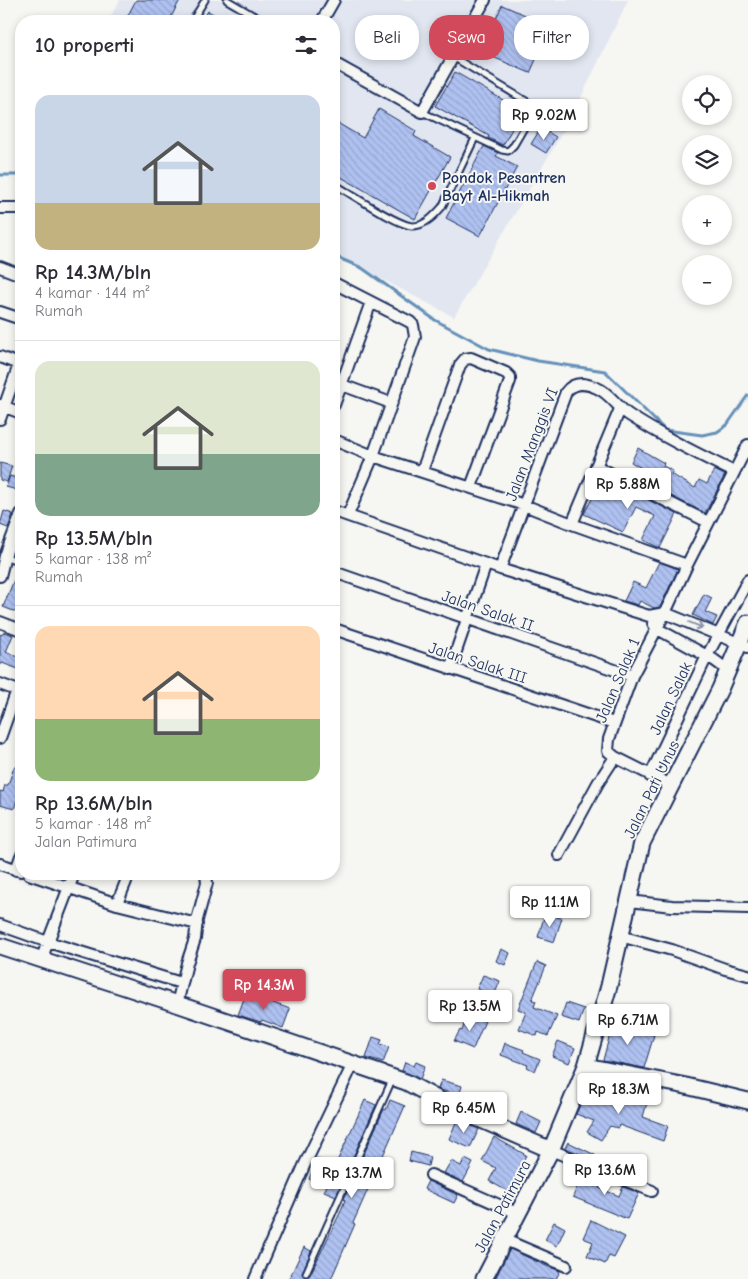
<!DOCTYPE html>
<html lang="id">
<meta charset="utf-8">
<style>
:root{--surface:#fff;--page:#f7f7f7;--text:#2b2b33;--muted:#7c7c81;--line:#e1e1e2;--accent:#d1495b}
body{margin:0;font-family:"Comic Neue",sans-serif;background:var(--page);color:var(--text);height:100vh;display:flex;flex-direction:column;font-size:19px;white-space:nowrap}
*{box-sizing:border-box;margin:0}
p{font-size:16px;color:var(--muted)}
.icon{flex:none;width:28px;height:28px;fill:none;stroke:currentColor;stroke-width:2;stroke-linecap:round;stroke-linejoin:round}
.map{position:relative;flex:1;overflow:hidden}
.sheet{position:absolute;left:15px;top:15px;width:325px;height:865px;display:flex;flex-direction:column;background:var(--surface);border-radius:20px;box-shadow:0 2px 8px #0003}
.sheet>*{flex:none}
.guide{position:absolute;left:355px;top:15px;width:318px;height:45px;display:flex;gap:10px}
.tools{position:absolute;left:682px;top:75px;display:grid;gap:10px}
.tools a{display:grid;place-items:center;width:50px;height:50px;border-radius:50%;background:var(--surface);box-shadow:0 2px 8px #0003;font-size:25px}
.price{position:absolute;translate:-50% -42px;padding:0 11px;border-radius:5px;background:#fff;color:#222;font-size:16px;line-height:32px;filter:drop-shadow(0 1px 2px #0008)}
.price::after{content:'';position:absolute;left:50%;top:30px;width:15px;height:11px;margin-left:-8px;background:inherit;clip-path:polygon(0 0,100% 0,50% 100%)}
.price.on{background:var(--accent);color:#fff}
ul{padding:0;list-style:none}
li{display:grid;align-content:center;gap:10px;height:265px;padding:0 20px}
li+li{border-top:1px solid var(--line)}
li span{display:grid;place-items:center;height:155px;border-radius:15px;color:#555}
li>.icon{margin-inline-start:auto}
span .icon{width:90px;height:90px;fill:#fffc;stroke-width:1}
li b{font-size:21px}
h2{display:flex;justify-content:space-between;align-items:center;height:60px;padding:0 20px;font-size:21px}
.tag{padding:0 18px;border-radius:20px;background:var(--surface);box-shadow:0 2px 8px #0003;font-size:18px;line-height:45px}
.tag.on{background:var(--accent);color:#fff}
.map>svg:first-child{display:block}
.built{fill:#e1e6f1}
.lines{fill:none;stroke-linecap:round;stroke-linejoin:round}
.stream{stroke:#6590b9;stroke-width:3}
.building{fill:url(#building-back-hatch);stroke:#1b2f5e}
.lane-casing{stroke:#1b2f5e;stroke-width:9}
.street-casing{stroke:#1b2f5e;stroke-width:14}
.secondary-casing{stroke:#1b2f5e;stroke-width:19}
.lane{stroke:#f6f6f2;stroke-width:5}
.street{stroke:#f6f6f2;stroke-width:10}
.secondary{stroke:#f6f6f2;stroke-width:15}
.oneway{stroke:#8892a8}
.poi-dot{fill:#d1495b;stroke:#f6f6f2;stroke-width:2}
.labels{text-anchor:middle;stroke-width:4;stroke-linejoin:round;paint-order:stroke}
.poi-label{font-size:16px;font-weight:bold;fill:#1b2f5e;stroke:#f6f6f2;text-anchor:start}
.street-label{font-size:16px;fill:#1b2f5e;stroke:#f6f6f2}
</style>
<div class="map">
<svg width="748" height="1279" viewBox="0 0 748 1279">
<defs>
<pattern id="building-back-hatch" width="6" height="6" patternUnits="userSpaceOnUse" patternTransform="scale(1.25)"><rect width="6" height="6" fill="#afc1f0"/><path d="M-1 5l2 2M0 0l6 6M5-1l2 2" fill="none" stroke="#96a6d0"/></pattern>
</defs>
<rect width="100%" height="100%" fill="#f6f6f2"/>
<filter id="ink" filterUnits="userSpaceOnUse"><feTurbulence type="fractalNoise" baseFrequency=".02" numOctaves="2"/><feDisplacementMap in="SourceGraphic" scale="10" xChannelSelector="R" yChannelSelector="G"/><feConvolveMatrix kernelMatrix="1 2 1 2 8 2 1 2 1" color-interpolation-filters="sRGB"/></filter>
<g filter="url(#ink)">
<path class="built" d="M120 0H628L571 118 454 317 334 254V21H108Z"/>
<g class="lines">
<path class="stream" d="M0 175H21
M334 256 362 268 435 320 489 349 538 361 605 371 665 430 702 435 717 432 727 425 748 395"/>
</g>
<path class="building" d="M136 0H180L169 21H125Z
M502 5 551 26 530 73 481 52Z
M208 11 226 21H202Z
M455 72 522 111 503 145 488 138 489 136 435 106Z
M379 109 416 131 414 136 450 157 415 219 334 173V121L363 138Z
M541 128 556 137 546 153 531 144Z
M484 146 498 153 496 156 517 167 480 236 446 218Z
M638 448 664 463 663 466 673 471 671 474 695 488 699 480 707 484 714 470 725 475 705 513 635 478 641 468 631 462Z
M0 463 12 466 7 482 0 480Z
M10 476 21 479V491L6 487Z
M600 476 677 514 660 548 643 540 655 516 636 507 623 532 584 514 595 493V488Z
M4 511 13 514 8 528 0 525Z
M659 562 678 569 660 607 654 608 640 601 638 605 624 601 633 582 646 588Z
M14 580 21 584V614L3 607Z
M704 594 712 598 705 612 717 617 713 625 693 615Z
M4 632 13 635 6 652 21 658V670L2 663 0 666V634L2 635Z
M14 767 21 769V788L14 809 0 805V791L3 792 5 785H8Z
M545 914 562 918 554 942 538 937Z
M501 949 510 953 505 965 496 961Z
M537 962 546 966 532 1000 536 1001 534 1007 557 1016 548 1036 538 1032 537 1036 519 1029 526 1012 518 1009Z
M483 975 500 981 494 996 477 989Z
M246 993 290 1009 283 1028 262 1020 261 1022 238 1015Z
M566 1003 584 1009 579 1023 561 1017Z
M467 1015 485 1021 473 1049 454 1041 460 1030 462 1031Z
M613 1023 654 1035 644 1068 603 1060Z
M373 1037 382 1040 380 1044 389 1047 383 1063 366 1058Z
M558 1041 575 1048 569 1063 552 1056Z
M505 1043 524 1050 523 1052 540 1059 535 1071 527 1067 528 1065 501 1055Z
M405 1062 414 1066 416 1062 425 1066 420 1079 402 1071Z
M441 1080 462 1086 459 1096 438 1089Z
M588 1090 624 1098 626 1090 648 1099 643 1117 668 1126 663 1141 619 1125 618 1128 610 1126 601 1140 587 1132 594 1121 576 1114 582 1101 585 1102Z
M365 1100 376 1105 336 1196 324 1191 327 1186 309 1179 317 1159 335 1166Z
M390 1100 405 1106 353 1223 355 1224 331 1279H289L304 1247 311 1251 302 1274 306 1277 310 1275 340 1213 345 1200 344 1199 384 1109 386 1110Z
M521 1112 541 1122 536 1133 516 1124Z
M457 1120 479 1129 470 1148 449 1139Z
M494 1137 526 1155 519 1169 522 1170 509 1192 489 1181 496 1168 482 1161Z
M568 1142 595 1155 593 1159 565 1148Z
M411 1152 430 1157 428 1166 409 1161Z
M465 1159 473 1163 463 1182 444 1173 451 1161 461 1166Z
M583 1171 603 1179 599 1188 619 1196 623 1187 639 1193 627 1219 573 1197Z
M428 1181 458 1195 454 1203 424 1189Z
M591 1220 625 1237 614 1258 609 1256 605 1264 587 1256 593 1242 583 1238Z
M554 1222 565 1228 557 1246 545 1240Z
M510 1249 544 1265 560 1271 556 1279H495Z"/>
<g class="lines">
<defs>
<path id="lane" d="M227 0 263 21
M192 21 205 0
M422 112 502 150 508 151 514 145 536 107 453 57
M334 184C350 193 398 226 413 226 425 226 435 215 442 207L475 138
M5 556 21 563
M306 1273 392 1080"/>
<path id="street" d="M322 21 334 0
M334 63 422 112 485 0
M0 208H21
M0 267 21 275
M334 283 410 322 413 325 415 337 373 456 348 515
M0 312 21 319
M0 357 19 364
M342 385 391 403
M0 405 21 413
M334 405 371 302
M0 419 21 359
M334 440 373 456 524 505 572 524 687 565
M596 466 708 522
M422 471 460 365 465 359 471 358 506 373 510 377V381L471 487
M334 511 500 569 649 616 665 613 748 647
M572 524 620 409
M500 569 566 392C574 381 586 383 597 388 610 393 617 407 629 415 663 437 698 454 734 472
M334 572 632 676
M0 576 5 556 21 514
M0 622 21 630
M653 623 656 628 714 660 729 671
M334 629 614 723
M450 669 486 564
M0 684 21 692
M0 738 17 690
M650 776 707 656 748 580
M671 785 615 757 608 751 609 739 632 676 665 613 687 565 748 445
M559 855 598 783 615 757
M0 864 21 871
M16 870 21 856
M29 874 117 904 197 924
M629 901 672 906 748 908
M117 904 129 874
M0 925 48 942 181 983
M620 936 672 950 725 969 748 975
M41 960 74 874
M177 1004 187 963 195 939 197 920 207 883 206 874
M551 1150 652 1191
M431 1175 517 1213
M503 1239 566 1266
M255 1279 304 1166 353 1064"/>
<path id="secondary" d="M0 946 177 1004 406 1082 456 1109 551 1150
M586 1066 686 1086 748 1101
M484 1279 551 1150 586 1066 609 986 642 843 720 689 748 623"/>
</defs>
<use href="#lane" class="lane-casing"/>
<use href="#street" class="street-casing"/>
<use href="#secondary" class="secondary-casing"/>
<use href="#lane" class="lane"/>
<use href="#street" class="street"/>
<use href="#secondary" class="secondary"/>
</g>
<defs><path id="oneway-shaft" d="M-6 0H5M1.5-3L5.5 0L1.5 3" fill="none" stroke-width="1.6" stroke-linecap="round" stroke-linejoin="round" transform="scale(1.25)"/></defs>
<use class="oneway" href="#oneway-shaft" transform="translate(696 625) rotate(22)"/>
</g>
<circle class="poi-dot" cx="432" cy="186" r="5"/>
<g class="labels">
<g class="poi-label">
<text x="442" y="183">Pondok Pesantren<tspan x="442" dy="18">Bayt Al-Hikmah</tspan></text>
</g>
<g class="street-label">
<text transform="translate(531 444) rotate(-69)" y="6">Jalan Manggis VI</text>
<text transform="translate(488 610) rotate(19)" y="6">Jalan Salak II</text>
<text transform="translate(478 662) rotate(18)" y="6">Jalan Salak III</text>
<text transform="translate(617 680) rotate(-67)" y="6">Jalan Salak 1</text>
<text transform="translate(670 698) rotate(-65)" y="6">Jalan Salak</text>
<text transform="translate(651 789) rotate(-64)" y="6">Jalan Pati Unus</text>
<text transform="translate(502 1206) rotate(-62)" y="6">Jalan Patimura</text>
</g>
</g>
</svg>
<div class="tools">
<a><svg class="icon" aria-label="locate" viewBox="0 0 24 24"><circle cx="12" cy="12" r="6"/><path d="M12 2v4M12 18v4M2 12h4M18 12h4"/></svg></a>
<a><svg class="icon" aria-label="layers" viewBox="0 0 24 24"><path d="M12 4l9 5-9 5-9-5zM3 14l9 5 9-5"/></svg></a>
<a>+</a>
<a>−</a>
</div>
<b class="price" style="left:544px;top:141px">Rp 9.02M</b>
<b class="price" style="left:628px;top:510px">Rp 5.88M</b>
<b class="price" style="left:550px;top:928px">Rp 11.1M</b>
<b class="price on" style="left:264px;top:1011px">Rp 14.3M</b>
<b class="price" style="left:470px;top:1032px">Rp 13.5M</b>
<b class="price" style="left:628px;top:1046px">Rp 6.71M</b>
<b class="price" style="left:619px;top:1115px">Rp 18.3M</b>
<b class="price" style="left:464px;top:1134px">Rp 6.45M</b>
<b class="price" style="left:605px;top:1196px">Rp 13.6M</b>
<b class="price" style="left:352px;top:1199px">Rp 13.7M</b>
<div class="guide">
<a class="tag">Beli</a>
<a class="tag on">Sewa</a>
<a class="tag">Filter</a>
</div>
<section class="sheet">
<h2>10 properti<svg class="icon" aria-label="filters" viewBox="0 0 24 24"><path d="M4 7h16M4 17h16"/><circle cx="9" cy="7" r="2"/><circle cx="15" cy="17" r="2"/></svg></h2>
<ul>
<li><span style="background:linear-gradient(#c9d6e8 70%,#c2b280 0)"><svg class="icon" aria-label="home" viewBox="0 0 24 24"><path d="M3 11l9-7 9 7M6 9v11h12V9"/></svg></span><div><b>Rp 14.3M/bln</b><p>4 kamar · 144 m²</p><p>Rumah</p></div></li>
<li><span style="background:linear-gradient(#dfe7d0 60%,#7fa58c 0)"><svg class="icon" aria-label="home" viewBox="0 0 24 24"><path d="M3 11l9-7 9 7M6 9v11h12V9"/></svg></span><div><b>Rp 13.5M/bln</b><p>5 kamar · 138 m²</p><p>Rumah</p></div></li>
<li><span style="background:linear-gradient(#ffd9b3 60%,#8fb573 0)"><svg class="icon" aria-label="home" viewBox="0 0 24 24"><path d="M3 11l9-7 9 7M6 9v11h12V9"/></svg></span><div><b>Rp 13.6M/bln</b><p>5 kamar · 148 m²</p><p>Jalan Patimura</p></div></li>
</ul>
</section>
</div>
